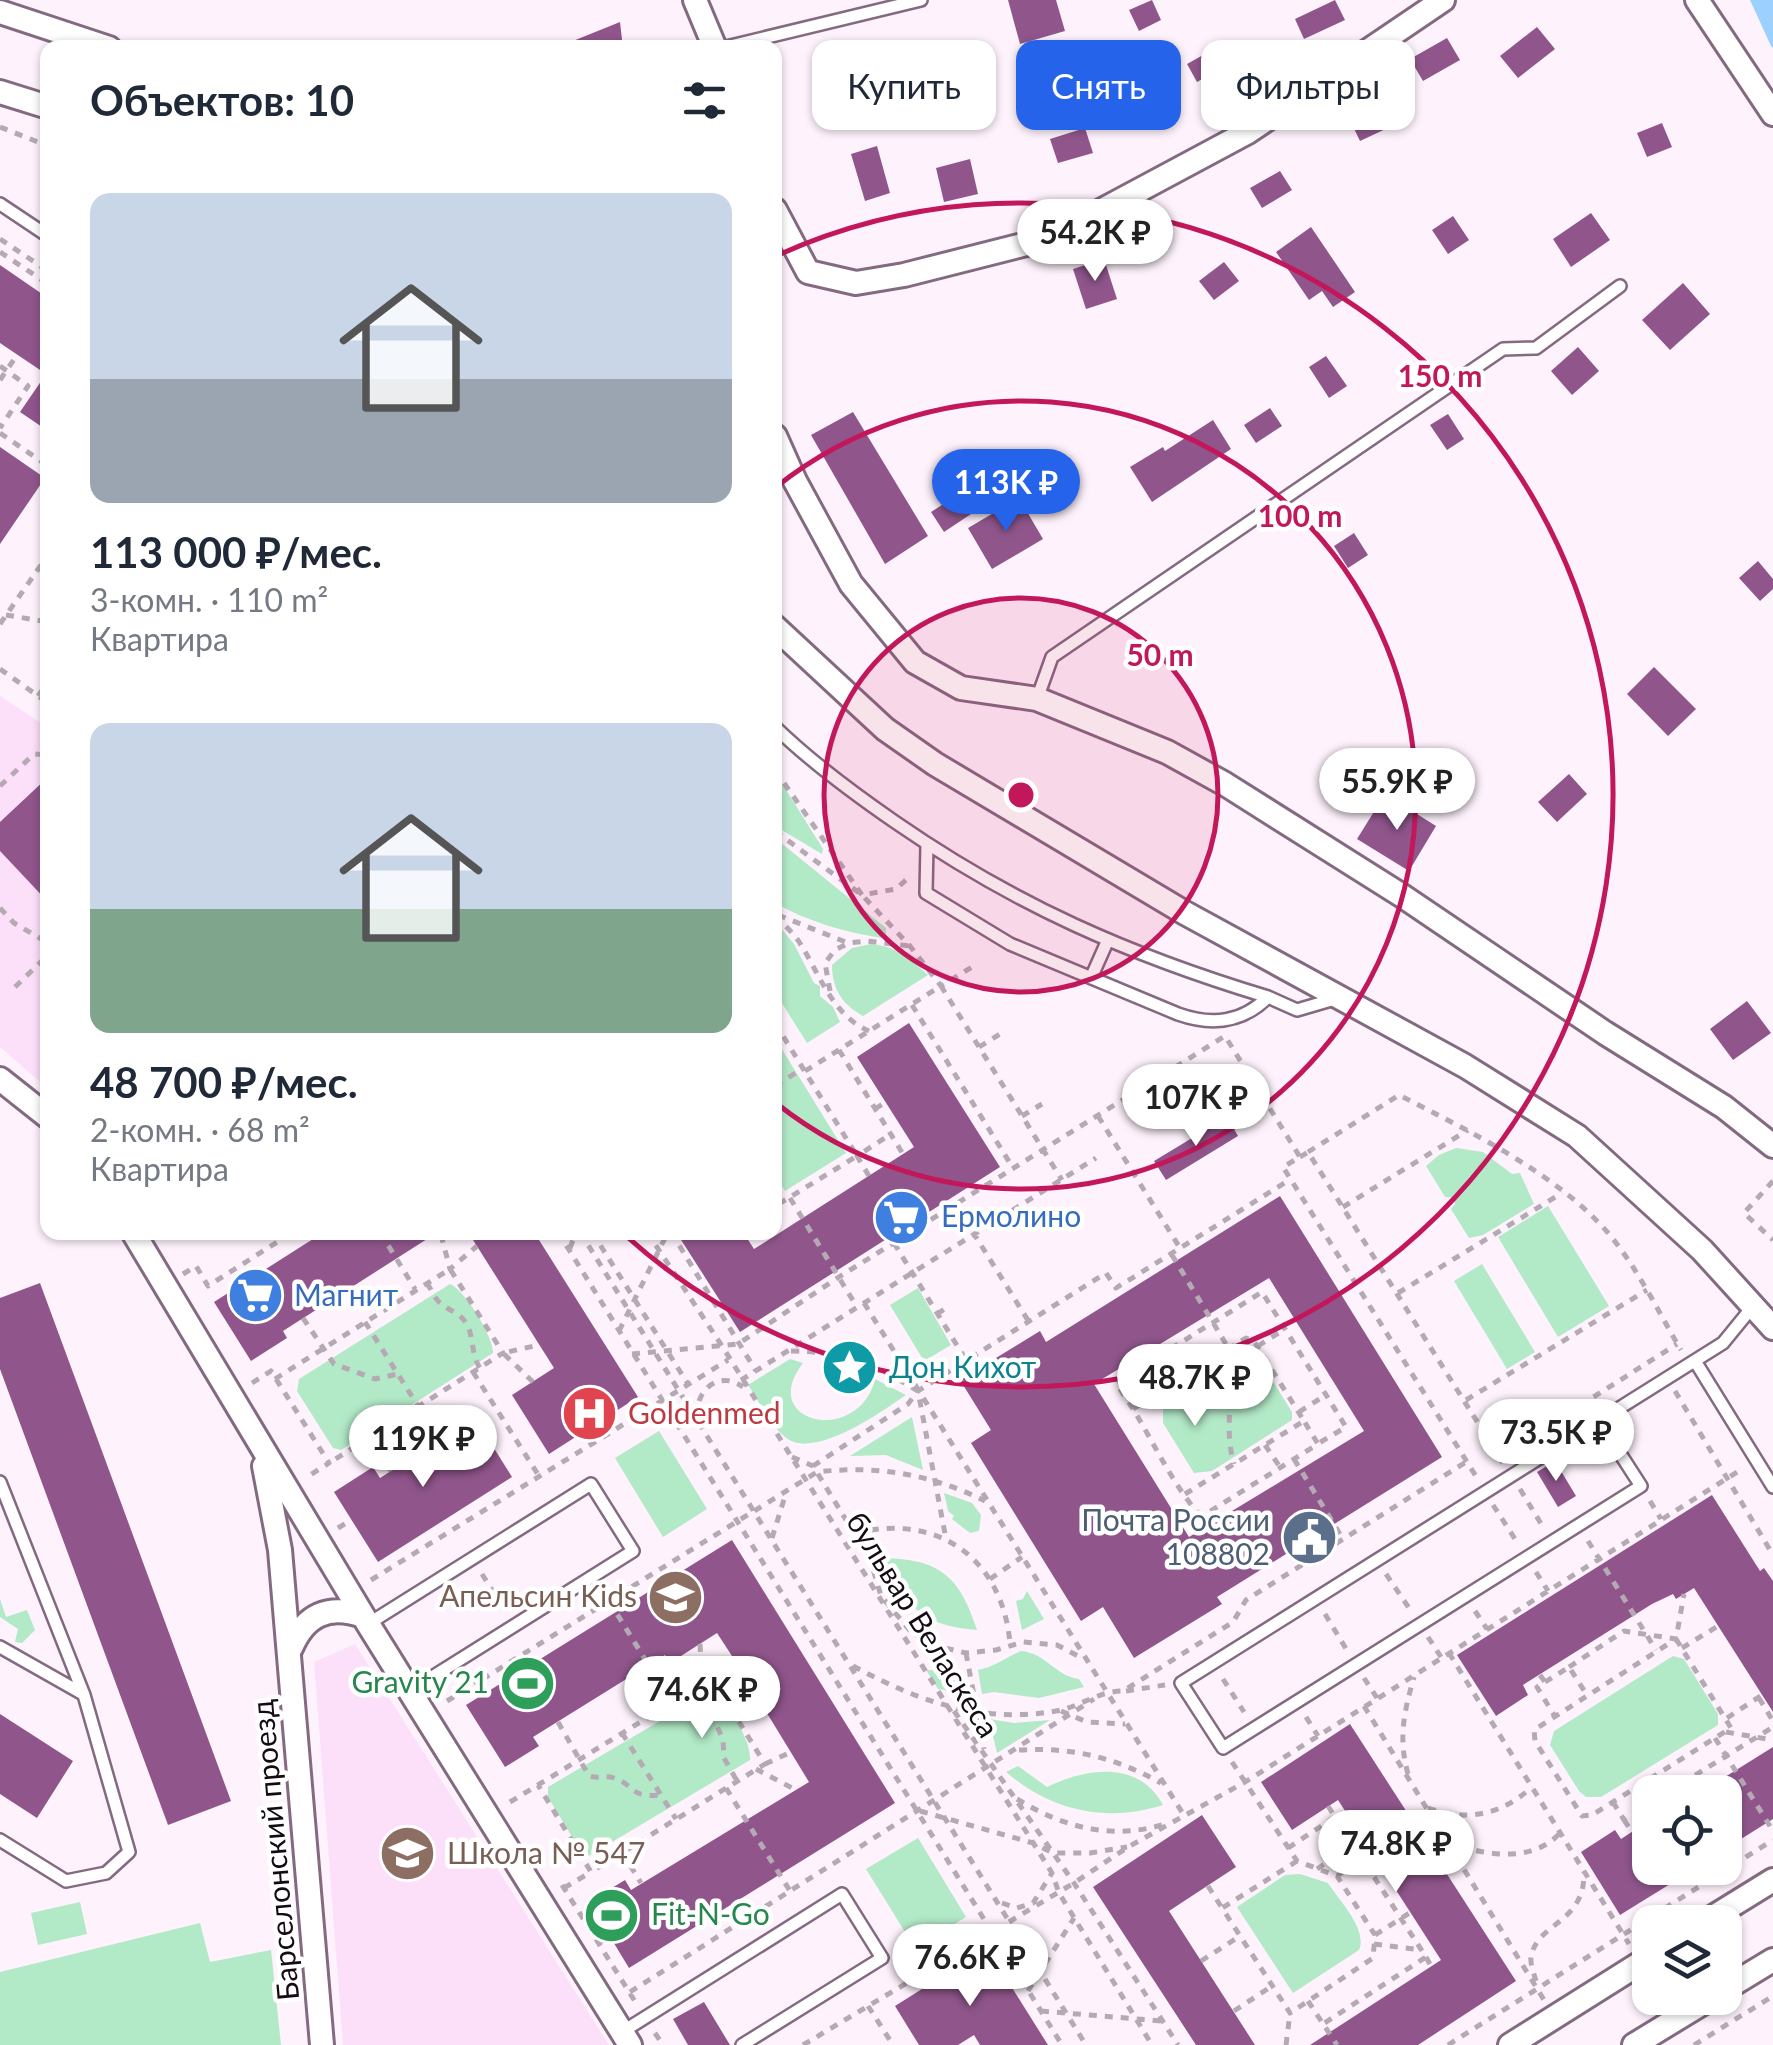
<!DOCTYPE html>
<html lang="ru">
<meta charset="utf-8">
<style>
:root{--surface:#fff;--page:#f2f2f3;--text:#1f2937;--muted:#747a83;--accent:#2563eb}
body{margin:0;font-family:Lato,sans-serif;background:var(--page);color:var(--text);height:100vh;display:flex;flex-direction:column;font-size:38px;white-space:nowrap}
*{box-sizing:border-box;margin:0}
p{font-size:32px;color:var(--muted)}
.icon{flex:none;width:55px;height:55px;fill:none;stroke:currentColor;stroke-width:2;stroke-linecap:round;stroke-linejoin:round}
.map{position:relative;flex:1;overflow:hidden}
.side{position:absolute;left:40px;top:40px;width:742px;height:1200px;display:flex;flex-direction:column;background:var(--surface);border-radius:20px;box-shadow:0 2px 8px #0004}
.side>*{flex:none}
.guide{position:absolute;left:812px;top:40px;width:810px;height:90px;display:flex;gap:20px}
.buttons{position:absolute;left:1632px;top:1775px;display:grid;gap:20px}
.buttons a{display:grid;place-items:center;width:110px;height:110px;border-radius:20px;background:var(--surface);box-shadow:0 2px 8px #0004;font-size:50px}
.price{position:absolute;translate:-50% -85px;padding:0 22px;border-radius:35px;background:#fff;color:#222;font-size:32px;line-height:65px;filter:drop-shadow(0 2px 5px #0008)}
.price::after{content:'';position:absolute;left:50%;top:60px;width:30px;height:22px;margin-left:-15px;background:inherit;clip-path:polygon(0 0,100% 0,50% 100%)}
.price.active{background:var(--accent);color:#fff}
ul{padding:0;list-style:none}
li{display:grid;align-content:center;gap:20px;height:530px;padding:0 50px}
li span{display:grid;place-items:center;height:310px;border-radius:20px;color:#555}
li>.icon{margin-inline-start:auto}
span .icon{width:180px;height:180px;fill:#fffc;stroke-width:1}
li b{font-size:42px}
h2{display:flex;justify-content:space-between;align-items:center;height:120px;padding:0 50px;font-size:42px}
.chip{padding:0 35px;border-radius:20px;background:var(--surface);box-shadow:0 2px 8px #0004;font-size:35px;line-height:90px}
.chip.active{background:var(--accent);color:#fff}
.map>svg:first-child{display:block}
.built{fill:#fce0f9}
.green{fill:#b2e9c7}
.water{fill:#9cd0fe}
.building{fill:#90568c;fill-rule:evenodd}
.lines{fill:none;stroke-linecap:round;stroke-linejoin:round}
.service-casing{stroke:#846a81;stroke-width:16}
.minor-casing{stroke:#846a81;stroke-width:28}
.path{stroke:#b5aab3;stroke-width:5;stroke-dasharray:8 8;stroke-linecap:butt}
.service{stroke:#fff;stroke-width:11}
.minor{stroke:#fff;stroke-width:22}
.ring{fill:none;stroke:#c2185b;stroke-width:5}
.labels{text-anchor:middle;stroke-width:9;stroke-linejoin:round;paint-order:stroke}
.shop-label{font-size:30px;fill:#366cbe;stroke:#fff;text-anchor:start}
.culture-label{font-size:30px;fill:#0d838f;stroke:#fff;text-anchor:start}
.health-label{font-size:30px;fill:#be3a42;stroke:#fff;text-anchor:start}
.service-label{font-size:30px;fill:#4e5e75;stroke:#fff;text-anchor:end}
.education-label{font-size:30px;fill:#785e54;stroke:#fff;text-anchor:end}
.street-label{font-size:30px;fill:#140b13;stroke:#fff}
.leisure-label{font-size:30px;fill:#27864d;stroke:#fff;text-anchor:end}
.centre{fill:#c2185b;stroke:#fff;stroke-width:5}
.ring-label{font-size:30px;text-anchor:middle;font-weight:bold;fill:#c2185b;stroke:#fff;stroke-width:9;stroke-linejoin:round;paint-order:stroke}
</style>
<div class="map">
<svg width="1773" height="2045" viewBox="0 0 1773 2045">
<rect width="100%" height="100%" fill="#fef2fc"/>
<path class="built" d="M0 696 47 727V1088L0 1047Z
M355 1644 609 2045H343L314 1662Z"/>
<path class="green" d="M778 777 823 849 822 854 775 826V779Z
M775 838 886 928V935L882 938C844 932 809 922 775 903Z
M775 921 794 944 814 983 820 986V996L833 1007 840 1022 807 1043 775 992Z
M871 944C896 946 909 958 928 975L863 1016C842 1004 832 989 832 965L852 948Z
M775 1038 846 1153 785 1191 775 1176Z
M1456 1148 1483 1152 1512 1174 1520 1173 1534 1204 1483 1235 1469 1238 1451 1209 1455 1204 1454 1198 1445 1197 1426 1166 1439 1155Z
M1548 1206 1609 1306 1558 1337 1498 1237Z
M1482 1264 1535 1352 1507 1369 1454 1281Z
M450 1284C465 1290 494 1338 493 1353L341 1450 333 1448 297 1391 299 1379Z
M918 1288 951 1345 924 1361 890 1305Z
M1247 1353 1257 1356 1292 1412V1420L1212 1471 1194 1473 1163 1423V1407Z
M790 1359 803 1363C756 1424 859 1446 875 1379L906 1395C881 1412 813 1461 785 1437 769 1424 759 1401 748 1385Z
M912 1417 923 1470 886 1455 850 1456Z
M659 1431 707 1509 663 1537 615 1458Z
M944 1493 972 1503 981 1515 979 1531 970 1533 952 1519 954 1516 948 1511Z
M883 1558C939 1559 960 1576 977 1630 922 1626 905 1606 883 1558Z
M1027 1591 1044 1619 1022 1630 1016 1601 1023 1599Z
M0 1599 6 1617 27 1610 35 1630 22 1643 15 1642 18 1629 0 1617Z
M1021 1651C1046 1653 1055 1676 1079 1679L1084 1687 1039 1698 994 1692 982 1694 978 1670C995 1667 1005 1658 1021 1651Z
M1673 1656 1684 1659 1718 1714V1725L1601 1797H1586L1579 1791 1550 1745 1554 1731Z
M926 1670 961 1671 966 1693 938 1689Z
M709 1692C727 1698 752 1742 750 1760L585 1858 548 1797V1787Z
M989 1719 1014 1723 1050 1720 997 1753Z
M1018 1766 1047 1787C1086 1768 1139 1760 1163 1805 1106 1823 1051 1811 1006 1772Z
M918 1838 966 1917 915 1948 866 1869Z
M1300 1874 1328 1883C1339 1900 1368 1930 1359 1950L1293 1993 1237 1907 1285 1875Z
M80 1902 87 1934 38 1945 31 1913Z
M200 1923 210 1962 271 1950 281 2045H0V1972Z"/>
<path class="water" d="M1750 0H1773V48L1771 46Z"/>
<path class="building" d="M1008 0H1056L1065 31 1020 44Z
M1152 0 1161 20 1139 31 1129 10Z
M1335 0 1345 20 1304 39 1295 19Z
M620 22 623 48H559L558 47Z
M1537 27 1555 49 1518 78 1500 56Z
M1447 38 1460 60 1423 81 1410 59Z
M963 42 975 70 940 85 928 58Z
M1212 50 1222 68 1197 82 1187 64Z
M1375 98 1390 127 1360 141 1346 112Z
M1662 123 1672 147 1647 157 1637 133Z
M1085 128 1093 153 1058 163 1050 139Z
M877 146 890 193 865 201 851 154Z
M970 159 978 194 944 202 936 168Z
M1280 171 1292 190 1262 208 1250 188Z
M1591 213 1610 240 1571 267 1553 239Z
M1453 216 1469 240 1448 254 1432 230Z
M1311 227 1355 292 1333 307 1322 291 1309 300 1276 252Z
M1104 259 1117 299 1086 309 1073 269Z
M1224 262 1239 281 1214 300 1199 281Z
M0 265 48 298V431L20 412 46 374 0 343Z
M1683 283 1710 314 1670 350 1642 320Z
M1578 347 1599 371 1572 395 1551 371Z
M1326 356 1347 386 1329 398 1309 367Z
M1270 408 1282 426 1256 443 1244 425Z
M853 412 928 536 885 564 811 435Z
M1448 414 1464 439 1447 450 1430 425Z
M1213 420 1231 449 1152 502 1130 467 1163 447 1165 451Z
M0 447 45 478 0 544Z
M964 491 977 510 944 532 931 512Z
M1019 498 1043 539 992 569 968 528Z
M1354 533 1368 555 1348 568 1334 546Z
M1758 561 1773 579V589L1760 601 1739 578Z
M1654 667 1696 709 1668 736 1627 694Z
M1569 774 1587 794 1557 822 1538 802Z
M48 777V902L0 851V822Z
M1385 794 1436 826 1409 871 1357 839Z
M1747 1001 1771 1033 1733 1060 1710 1029Z
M909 1023 1000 1167 740 1332 676 1232H743L754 1249 914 1147 857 1057Z
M1227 1117 1238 1136 1166 1180 1154 1161Z
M1280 1196 1442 1457 1217 1597 1222 1604 1134 1658 1103 1607 1081 1621 971 1443 991 1430 960 1380 1040 1331 1046 1342ZM1269 1278 1364 1431 1189 1537 1094 1384Z
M324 1232H438L283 1331 287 1338 251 1361 214 1302Z
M468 1232H534L638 1397 549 1454 512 1395 554 1368Z
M40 1283 231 1801 168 1825 0 1369V1298Z
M475 1418 512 1477 378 1562 334 1492 373 1467 380 1478Z
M1555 1461 1576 1496 1558 1507 1537 1472Z
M1712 1495 1760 1571 1764 1568 1773 1581V1712L1694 1588 1676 1599 1673 1594 1652 1604 1523 1685 1528 1695 1496 1716 1457 1655Z
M732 1540 895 1803 629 1968 589 1902 625 1880 631 1890 809 1782 732 1656 717 1633 670 1663 665 1655 533 1737 539 1746 505 1767 466 1705Z
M0 1714 73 1761 37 1818 0 1794Z
M1350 1724 1516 1981 1418 2045H1310L1441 1960 1338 1800 1292 1830 1261 1782Z
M1773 1747V1819L1725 1849V1792H1701Z
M1202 1815 1236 1867 1169 1911 1255 2045H1196L1093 1887Z
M1650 1820V1868H1696L1620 1915 1581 1852 1615 1830 1621 1839Z
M987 1948 1048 2045H980L974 2035 958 2045H919L895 2006Z
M704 2002 730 2045H688L673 2019Z"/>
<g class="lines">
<defs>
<path id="service" d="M722 48 921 0
M0 204 48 236
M1037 699 1052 657 1503 349 1536 348 1620 286
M775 727C812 763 853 793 895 822 1015 905 1129 955 1268 997
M927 844 926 893 1010 944 1178 1014C1212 1026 1242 1023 1268 997L1297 1010 1338 998
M1091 978 1107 942
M1695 1361 1773 1487
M1599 1421 1641 1486 1223 1748 1181 1683 1723 1343 1754 1305
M0 1482 84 1695 129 1852 106 1873 66 1881 0 1840
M368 1624 591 1484 633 1551 410 1691
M0 1647 83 1694
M622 2032 842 1894 882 1958 742 2045"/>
<path id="minor" d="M695 0 715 48
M1697 0 1773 114
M0 12 109 48
M0 92 48 107
M775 210 808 272 856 283 904 275 1050 238 1248 132 1443 0
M775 436 795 481 851 584 915 662 961 688 1037 699 1167 752 1225 784 1401 895 1605 1033 1724 1107 1773 1146
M775 627 885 729 935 764 1185 913 1465 1066 1577 1136 1702 1250 1773 1328
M0 1079 48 1117
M133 1232 368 1624 630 2045
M264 1466 280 1550 322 2045
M291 1648C305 1615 328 1604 363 1616
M1705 1922 1773 1880
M1725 1989 1773 1960
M1510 2045 1650 1957
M1634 2045 1711 1998"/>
</defs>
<use href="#service" class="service-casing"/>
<use href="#minor" class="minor-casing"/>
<path class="path" d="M0 127 48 146
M0 239 48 271
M0 252 48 284
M0 366 28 386 0 428
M0 380 17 355
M0 433 48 466
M6 615 48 622
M0 624 48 555
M0 669 48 703
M38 696 48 682
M775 770 862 895 896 889 907 879
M0 786 34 754 48 755
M775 831 862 895 910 946 941 986 977 964
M0 908 14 923 48 943
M775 915C783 924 795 934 801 945 820 975 833 1016 869 1031
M778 915 848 943 867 941 910 946
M15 987 48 955
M830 991 825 963 835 950 847 944
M912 1005 1013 1168
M775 1023 857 1156 777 1205 775 1201
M979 1047 1003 1032
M839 1050 903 1154
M805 1071 941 986 1062 1180
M775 1086 802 1069
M875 1109 886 1102
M1022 1116 1042 1104
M1098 1116 1180 1248
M1308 1152 1399 1095C1469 1131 1564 1177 1613 1239 1640 1273 1659 1313 1681 1350
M1300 1157 1308 1152 1503 1463
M869 1176 857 1156 891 1134
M1773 1181 1744 1213 1773 1240
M790 1198 857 1307
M956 1205 1029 1322
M1343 1207 1468 1130
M380 1232 415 1289
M558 1232 1062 2045
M580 1232 1086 2045
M592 1232 688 1384
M647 1232 722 1346 1052 1873 1059 1893 1152 2045
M671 1232 756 1371
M761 1232 766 1241
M441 1235 450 1269 477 1246
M894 1243 966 1360
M570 1248 576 1232
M1172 1255 1229 1349C1237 1388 1222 1423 1234 1464
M183 1274 196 1266 208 1286 293 1232
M427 1283C431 1289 435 1299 440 1303 449 1311 459 1312 466 1323 475 1338 470 1353 480 1368
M1398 1293 1562 1193
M864 1303 1185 1817
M937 1314 948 1307
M303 1318 334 1364 375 1379 398 1374
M365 1322 418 1406
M619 1331 668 1232
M1258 1346 1285 1329
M791 1351C846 1352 871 1362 918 1391L946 1539
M632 1354 738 1344 839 1277 1225 1036 1300 1157 1283 1167 1477 1478
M473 1372 539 1476
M275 1379 450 1269 503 1353 329 1463
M741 1380 1096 1158
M533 1382 503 1353 539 1345
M252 1383 271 1371 329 1463 307 1477
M1675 1391 1773 1555
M1466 1400 1647 1290
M1133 1409 1116 1383 1262 1292 1346 1427 1319 1443
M1299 1412 1326 1395
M698 1417C694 1391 719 1369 743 1387
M370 1437 391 1471
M1265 1445 1280 1467
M792 1457 813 1466 870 1559 881 1596 912 1633 933 1645 966 1653 996 1650 1023 1642 1057 1645 1082 1658
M1499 1457 1677 1344
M1294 1459 1343 1539
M813 1466 908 1404 918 1391 1106 1273 1116 1288 1291 1179
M1520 1489 1543 1527
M1185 1494 1304 1421 1254 1341 1246 1338 1133 1409C1154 1443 1173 1485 1199 1514L1209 1512 1318 1444 1304 1421
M1650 1501 1661 1519
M1493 1505 1517 1542
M338 1528 351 1520
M855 1533C938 1513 1002 1558 1010 1643
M772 1538 786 1493
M1588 1541 1656 1650
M1536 1572 1548 1591
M482 1574 505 1611
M1386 1574 1411 1611
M990 1579 1022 1557
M371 1580 728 1360
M609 1601 672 1703
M1475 1611 1487 1629
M1325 1614 1348 1652
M1428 1637 1441 1657
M1676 1639 1731 1728 1592 1815 1582 1816 1535 1741 1534 1730Z
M700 1644 702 1683
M1682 1648 1718 1626
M966 1653 984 1749
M1449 1653 1629 1944
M853 1666C918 1701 980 1724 1056 1711 1080 1707 1098 1691 1123 1691L1233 1622 1246 1600 1466 1462
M1569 1667 1624 1631 1676 1639 1684 1594
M472 1673 478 1682 817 1472C878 1465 930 1474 985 1501
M1540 1675 1545 1682 1537 1687 1554 1715
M712 1678 732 1656
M1364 1678 1377 1698
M1223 1679 1244 1712
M1545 1682 1569 1667 1587 1695
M1126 1691 1165 1685
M684 1695 701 1718 717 1726 723 1740 724 1758 737 1781
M1759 1698 1773 1721
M447 1701 478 1682
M1364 1706 1544 2000
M954 1711 1074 1883 1178 2045
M1061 1711 1087 1722 1125 1724
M1306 1717 1318 1736
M1727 1718 1762 1695
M558 1722 589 1776C599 1779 605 1775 614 1778 636 1785 628 1798 661 1795
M1726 1732 1773 1740
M622 1733 676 1819
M1715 1738 1773 1831
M1019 1750C1072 1747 1114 1757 1161 1783
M1232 1762 1297 1861 1337 1876 1375 1935 1373 1958 1290 2013 1222 1908 1297 1861
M765 1764 791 1752
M756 1769 796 1790
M1408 1774C1398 1738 1404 1712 1414 1677
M726 1788 790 1891
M1668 1792 1773 1727
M1017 1799C1064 1828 1114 1841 1168 1823
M510 1802 538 1785 712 1678 765 1764 591 1872 538 1785
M1613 1802 1624 1820 1650 1804
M1328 1806 1335 1817
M1428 1808C1468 1822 1501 1815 1532 1787
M920 1811 1033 1843 1053 1853H1090L1127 1847
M1624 1820 1632 1832
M1446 1840C1480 1856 1532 1864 1560 1833
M1288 1848 1335 1817 1426 1957 1323 2024
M622 1852 641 1883
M1317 1869 1363 1839
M1337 1876 1362 1859
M562 1885 636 2003
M1208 1886 1222 1908
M564 1888 591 1872
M1002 1903 1017 1908 1033 1903 1052 1873
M1375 1935 1411 1912
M599 1943 609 1936
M1374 1944 1421 1950
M1426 1957 1431 1966
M1201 1961 1240 1936
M1536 1981C1534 1974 1530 1964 1531 1957 1537 1922 1585 1924 1584 1872
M1028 1991 1074 1918
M630 1992 1094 1699
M1308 2001 1337 2045
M868 2006 893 2045
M1041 2011 1162 2021
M1234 2011 1272 1986
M655 2033 663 2045
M803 2045 1074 1883 1128 1847 1245 1782 1742 1469
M1286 2045 1290 2013
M1448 2045 1773 1840
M1694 2045 1773 1996"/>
<use href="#service" class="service"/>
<use href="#minor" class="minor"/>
</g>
<circle cx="1021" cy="795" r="197" fill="#c2185b" fill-opacity=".12"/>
<g class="ring">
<circle cx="1021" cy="795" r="197"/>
<path d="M776 487A394 394 0 1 1 776 1103"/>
<path d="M776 256A592 592 0 1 1 625 1235"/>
</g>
<defs>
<symbol id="supermarket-disc" viewBox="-11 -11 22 22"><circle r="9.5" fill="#3f7fe0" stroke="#fff"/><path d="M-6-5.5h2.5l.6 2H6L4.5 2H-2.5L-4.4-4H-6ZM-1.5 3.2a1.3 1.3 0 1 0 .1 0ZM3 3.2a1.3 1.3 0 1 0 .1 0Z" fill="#fff"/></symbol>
<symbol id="sight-disc" viewBox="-11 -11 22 22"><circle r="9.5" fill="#0f9aa8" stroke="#fff"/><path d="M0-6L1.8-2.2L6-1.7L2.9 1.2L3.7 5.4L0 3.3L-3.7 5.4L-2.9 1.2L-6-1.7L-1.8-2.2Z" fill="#fff"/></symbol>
<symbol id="hospital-disc" viewBox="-11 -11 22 22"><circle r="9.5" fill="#e0444e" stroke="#fff"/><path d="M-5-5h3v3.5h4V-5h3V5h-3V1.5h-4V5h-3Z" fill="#fff"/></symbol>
<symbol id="civic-disc" viewBox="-11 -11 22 22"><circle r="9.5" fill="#5c6f8a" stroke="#fff"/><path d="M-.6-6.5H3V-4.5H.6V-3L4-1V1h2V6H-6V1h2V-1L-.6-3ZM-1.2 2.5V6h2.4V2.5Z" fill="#fff"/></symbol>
<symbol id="school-disc" viewBox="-11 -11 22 22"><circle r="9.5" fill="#8d6e63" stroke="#fff"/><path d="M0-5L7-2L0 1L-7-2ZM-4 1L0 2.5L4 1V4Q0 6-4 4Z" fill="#fff"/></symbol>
<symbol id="stadium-disc" viewBox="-11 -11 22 22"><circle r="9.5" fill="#2e9e5b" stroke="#fff"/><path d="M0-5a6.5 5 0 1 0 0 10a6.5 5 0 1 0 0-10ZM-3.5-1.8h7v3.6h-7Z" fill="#fff"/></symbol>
</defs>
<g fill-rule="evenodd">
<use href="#supermarket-disc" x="870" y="1186" width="63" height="63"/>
<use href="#supermarket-disc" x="224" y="1264" width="63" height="63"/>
<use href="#sight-disc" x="818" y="1336" width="63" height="63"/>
<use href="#hospital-disc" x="558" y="1382" width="63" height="63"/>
<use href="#civic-disc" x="1278" y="1506" width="63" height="63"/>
<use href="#school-disc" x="644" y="1566" width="63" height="63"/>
<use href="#stadium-disc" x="496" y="1652" width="63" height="63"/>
<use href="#school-disc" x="376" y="1822" width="63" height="63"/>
<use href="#stadium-disc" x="580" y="1884" width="63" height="63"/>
</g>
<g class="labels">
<g class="shop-label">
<text x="941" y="1227">Ермолино</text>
<text x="294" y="1306">Магнит</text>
</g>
<g class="culture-label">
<text x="889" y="1378">Дон Кихот</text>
</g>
<g class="health-label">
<text x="628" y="1424">Goldenmed</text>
</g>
<g class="service-label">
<text x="1270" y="1531">Почта России<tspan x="1270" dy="34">108802</tspan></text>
</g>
<g class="education-label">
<text x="637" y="1607">Апельсин Kids</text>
<text x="447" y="1864" text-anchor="start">Школа № 547</text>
</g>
<g class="street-label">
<text transform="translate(922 1625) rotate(58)" y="10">бульвар Веласкеса</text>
<text transform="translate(276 1850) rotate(-95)" y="10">Барселонский проезд</text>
</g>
<g class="leisure-label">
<text x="489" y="1693">Gravity 21</text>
<text x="651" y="1925" text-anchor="start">Fit-N-Go</text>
</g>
</g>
<circle cx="1021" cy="795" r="15" class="centre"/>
<g class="ring-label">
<text x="1440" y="387">150 m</text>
<text x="1300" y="527">100 m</text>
<text x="1160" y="666">50 m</text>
</g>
</svg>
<div class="buttons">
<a><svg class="icon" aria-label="locate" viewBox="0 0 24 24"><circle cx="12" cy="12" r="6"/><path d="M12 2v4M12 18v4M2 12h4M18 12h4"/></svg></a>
<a><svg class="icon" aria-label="layers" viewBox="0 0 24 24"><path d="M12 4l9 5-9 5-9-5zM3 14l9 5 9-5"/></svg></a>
</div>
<b class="price" style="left:1095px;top:284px">54.2K ₽</b>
<b class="price active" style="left:1006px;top:534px">113K ₽</b>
<b class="price" style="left:1397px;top:833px">55.9K ₽</b>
<b class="price" style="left:1196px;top:1149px">107K ₽</b>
<b class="price" style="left:1195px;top:1429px">48.7K ₽</b>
<b class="price" style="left:1556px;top:1484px">73.5K ₽</b>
<b class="price" style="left:423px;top:1490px">119K ₽</b>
<b class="price" style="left:702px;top:1741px">74.6K ₽</b>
<b class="price" style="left:1396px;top:1895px">74.8K ₽</b>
<b class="price" style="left:970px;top:2009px">76.6K ₽</b>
<div class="guide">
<a class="chip">Купить</a>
<a class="chip active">Снять</a>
<a class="chip">Фильтры</a>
</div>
<section class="side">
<h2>Объектов: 10<svg class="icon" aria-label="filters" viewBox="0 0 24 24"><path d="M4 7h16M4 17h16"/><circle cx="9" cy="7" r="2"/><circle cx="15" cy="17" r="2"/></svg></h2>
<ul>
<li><span style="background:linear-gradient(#c9d6e8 60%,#9aa5b1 0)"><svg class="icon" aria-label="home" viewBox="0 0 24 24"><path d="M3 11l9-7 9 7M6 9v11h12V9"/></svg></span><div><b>113 000 ₽/мес.</b><p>3-комн. · 110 m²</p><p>Квартира</p></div></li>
<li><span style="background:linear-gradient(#c9d6e8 60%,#7fa58c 0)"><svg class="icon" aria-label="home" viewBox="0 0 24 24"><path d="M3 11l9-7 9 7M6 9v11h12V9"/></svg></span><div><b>48 700 ₽/мес.</b><p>2-комн. · 68 m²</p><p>Квартира</p></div></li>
</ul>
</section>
</div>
